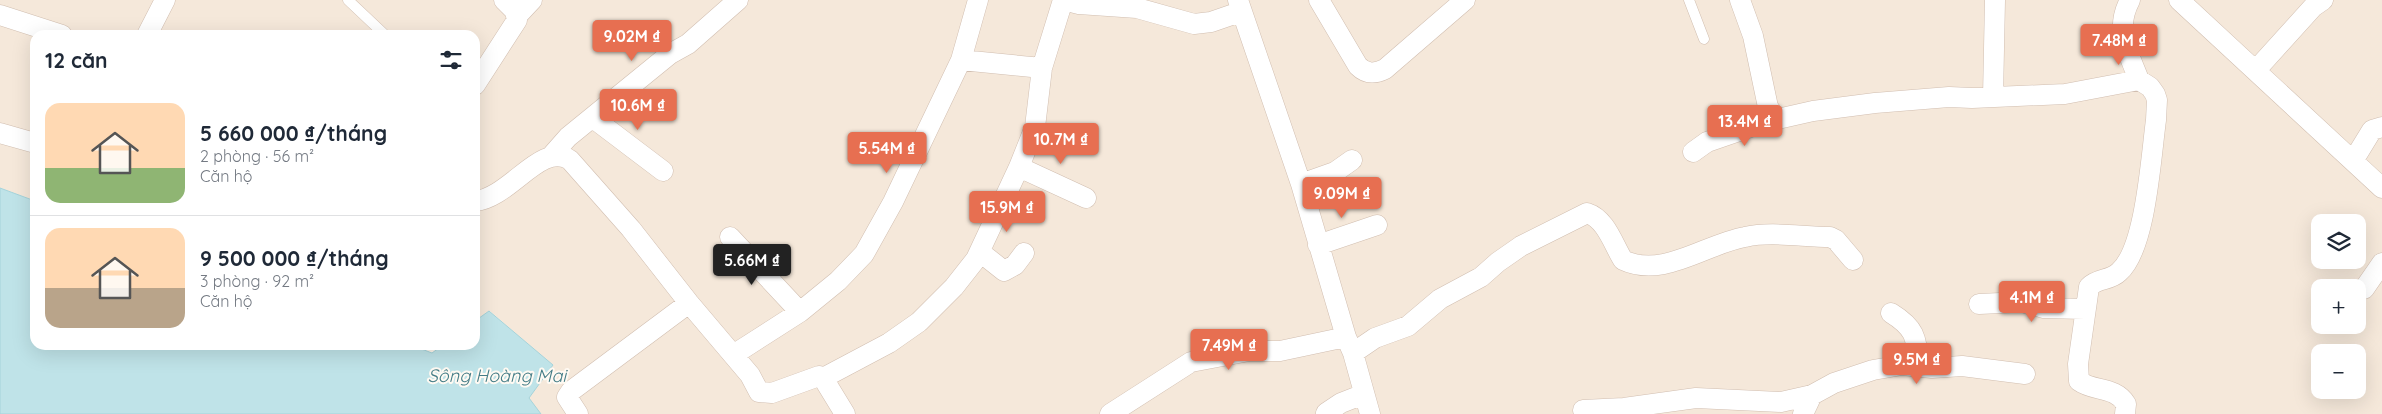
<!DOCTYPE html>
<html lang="vi">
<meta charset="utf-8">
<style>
:root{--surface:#fff;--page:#f2f2f3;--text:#1f2937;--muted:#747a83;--line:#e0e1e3;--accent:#e76f51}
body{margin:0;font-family:Quicksand,sans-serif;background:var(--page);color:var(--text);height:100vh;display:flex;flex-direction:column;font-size:19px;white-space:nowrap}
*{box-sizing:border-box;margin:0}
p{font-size:16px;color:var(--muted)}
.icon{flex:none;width:28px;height:28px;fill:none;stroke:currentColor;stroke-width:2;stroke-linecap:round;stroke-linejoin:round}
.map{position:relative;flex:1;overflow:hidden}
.sheet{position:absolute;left:30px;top:30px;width:450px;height:320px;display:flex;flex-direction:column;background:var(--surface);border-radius:15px;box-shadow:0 5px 20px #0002}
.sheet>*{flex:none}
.buttons{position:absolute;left:2311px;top:214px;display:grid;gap:10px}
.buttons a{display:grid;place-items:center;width:55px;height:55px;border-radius:10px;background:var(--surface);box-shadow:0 5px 20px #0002;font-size:25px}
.price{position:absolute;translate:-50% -42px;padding:0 11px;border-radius:5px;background:var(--accent);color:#fff;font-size:16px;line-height:32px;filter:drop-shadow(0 1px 2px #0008)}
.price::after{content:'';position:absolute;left:50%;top:30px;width:15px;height:11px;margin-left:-8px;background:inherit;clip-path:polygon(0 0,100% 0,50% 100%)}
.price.on{background:#222;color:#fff}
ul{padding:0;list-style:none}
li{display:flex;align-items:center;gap:15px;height:125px;padding:0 15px}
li+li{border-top:1px solid var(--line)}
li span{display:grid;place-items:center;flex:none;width:140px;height:100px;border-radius:15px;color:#555}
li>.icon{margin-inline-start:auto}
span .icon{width:60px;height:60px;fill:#fffc;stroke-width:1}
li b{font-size:21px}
h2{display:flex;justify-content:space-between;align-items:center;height:60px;padding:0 15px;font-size:21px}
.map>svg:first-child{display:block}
.residential{fill:#f5e8da;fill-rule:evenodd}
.water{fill:#bfe3e8;stroke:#a5d3da}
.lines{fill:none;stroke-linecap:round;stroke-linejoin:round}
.service-casing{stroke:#d1beb0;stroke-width:11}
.minor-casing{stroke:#d1beb0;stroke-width:21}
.service{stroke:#fff;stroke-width:10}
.minor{stroke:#fff;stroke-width:20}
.labels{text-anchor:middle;stroke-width:4;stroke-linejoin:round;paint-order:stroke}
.water-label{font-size:18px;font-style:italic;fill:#437c86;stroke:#fffaf3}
</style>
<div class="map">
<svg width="2382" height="414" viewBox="0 0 2382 414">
<rect width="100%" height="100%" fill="#fdf6ec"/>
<path class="residential" d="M0 0H2382V414H541L528 398 552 365 490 311 475 321V35H35V201L0 188ZM2320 222H2358V260H2320ZM2320 288H2358V325H2320ZM2320 352H2358V390H2320Z"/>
<path class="water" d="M0 188 35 201V345H411L432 353 443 345H475V321L489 311 553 365 529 398 541 414H0Z"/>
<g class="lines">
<defs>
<path id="service" d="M348 0 385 35
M1689 0 1704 39"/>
<path id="minor" d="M1063 0 1079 4 1137 8 1194 24 1211 22 1240 12
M1238 0 1301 184 1346 337 1353 353 1370 414
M1319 0 1358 66C1366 74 1375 74 1385 69L1465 0
M1740 0 1753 36 1768 107 1775 117 1782 118 1813 111 1875 103 1949 97 1972 98 2065 94 2139 80 2150 87 2155 94 2157 100 2156 120C2151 156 2146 249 2119 272 2110 281 2097 278 2089 287L2078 364 2079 381C2094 392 2115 386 2126 404L2125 414
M2130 0C2114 30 2128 51 2139 80
M2179 0 2382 188
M0 15 62 35
M517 16 532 0
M147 35 165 0
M961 60 978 0
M2256 70 2313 7 2323 0
M475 85 517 20 515 11 504 0
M1993 97 1995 0
M593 118 663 171
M0 133 35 143
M1693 152 1707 142 1762 123 1775 117
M553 154 568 137 670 54 688 44 738 0
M2353 161 2372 130 2382 127
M1019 167 1086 198
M1301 184 1335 172 1352 160
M475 201C510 198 541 141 570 160L631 229 689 303 750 375 759 392 772 393 819 376 823 378 845 414
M730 237 800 312
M1318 245 1377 225
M980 252 1004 271 1015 265 1024 253
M2364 289 2382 263
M1979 304 2022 302 2044 308 2085 309
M1891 313C1917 329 1916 339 1919 367
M1353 353 1375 338 1408 326 1440 299 1481 277 1498 262 1521 246 1587 213C1606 219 1613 244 1623 260 1663 279 1705 244 1745 237 1771 231 1803 237 1830 237L1836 240 1853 260
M733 355 800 312 838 281 864 254 893 202 961 60 1042 68
M823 378 889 343 919 322 954 287 976 259 1019 167 1035 127 1042 68 1063 0
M1583 410 1624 408 1696 398 1781 402 1812 395
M1326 413 1341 403 1364 394
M578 414 567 397 571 391 689 303
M1110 414 1191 362 1249 351H1280L1346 337
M1803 414 1812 395 1834 383 1873 370 1902 365 1932 368 1962 366 2025 374"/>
</defs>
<use href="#service" class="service-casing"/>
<use href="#minor" class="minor-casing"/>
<use href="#service" class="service"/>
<use href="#minor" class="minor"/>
</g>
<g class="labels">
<g class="water-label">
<text x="497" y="382">Sông Hoàng Mai</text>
</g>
</g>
</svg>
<div class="buttons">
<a><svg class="icon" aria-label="layers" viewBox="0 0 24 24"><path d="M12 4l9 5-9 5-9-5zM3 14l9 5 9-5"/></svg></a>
<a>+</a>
<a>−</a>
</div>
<b class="price" style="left:632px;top:62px">9.02M ₫</b>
<b class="price" style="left:2119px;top:66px">7.48M ₫</b>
<b class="price" style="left:638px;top:131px">10.6M ₫</b>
<b class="price" style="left:1745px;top:147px">13.4M ₫</b>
<b class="price" style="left:1061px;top:165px">10.7M ₫</b>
<b class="price" style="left:887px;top:174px">5.54M ₫</b>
<b class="price" style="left:1342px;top:219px">9.09M ₫</b>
<b class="price" style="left:1007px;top:233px">15.9M ₫</b>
<b class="price on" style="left:752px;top:286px">5.66M ₫</b>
<b class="price" style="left:2032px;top:323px">4.1M ₫</b>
<b class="price" style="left:1229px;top:371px">7.49M ₫</b>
<b class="price" style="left:1917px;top:385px">9.5M ₫</b>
<section class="sheet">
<h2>12 căn<svg class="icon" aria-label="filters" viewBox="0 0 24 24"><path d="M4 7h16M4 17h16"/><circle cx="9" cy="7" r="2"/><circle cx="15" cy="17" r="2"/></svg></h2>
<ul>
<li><span style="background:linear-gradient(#ffd9b3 65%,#8fb573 0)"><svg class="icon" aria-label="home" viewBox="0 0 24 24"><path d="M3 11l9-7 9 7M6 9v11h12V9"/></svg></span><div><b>5 660 000 ₫/tháng</b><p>2 phòng · 56 m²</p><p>Căn hộ</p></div></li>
<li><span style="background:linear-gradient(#ffd9b3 60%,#b9a48a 0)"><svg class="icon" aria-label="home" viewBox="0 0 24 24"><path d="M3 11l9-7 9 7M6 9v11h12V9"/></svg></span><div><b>9 500 000 ₫/tháng</b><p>3 phòng · 92 m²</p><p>Căn hộ</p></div></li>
</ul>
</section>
</div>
